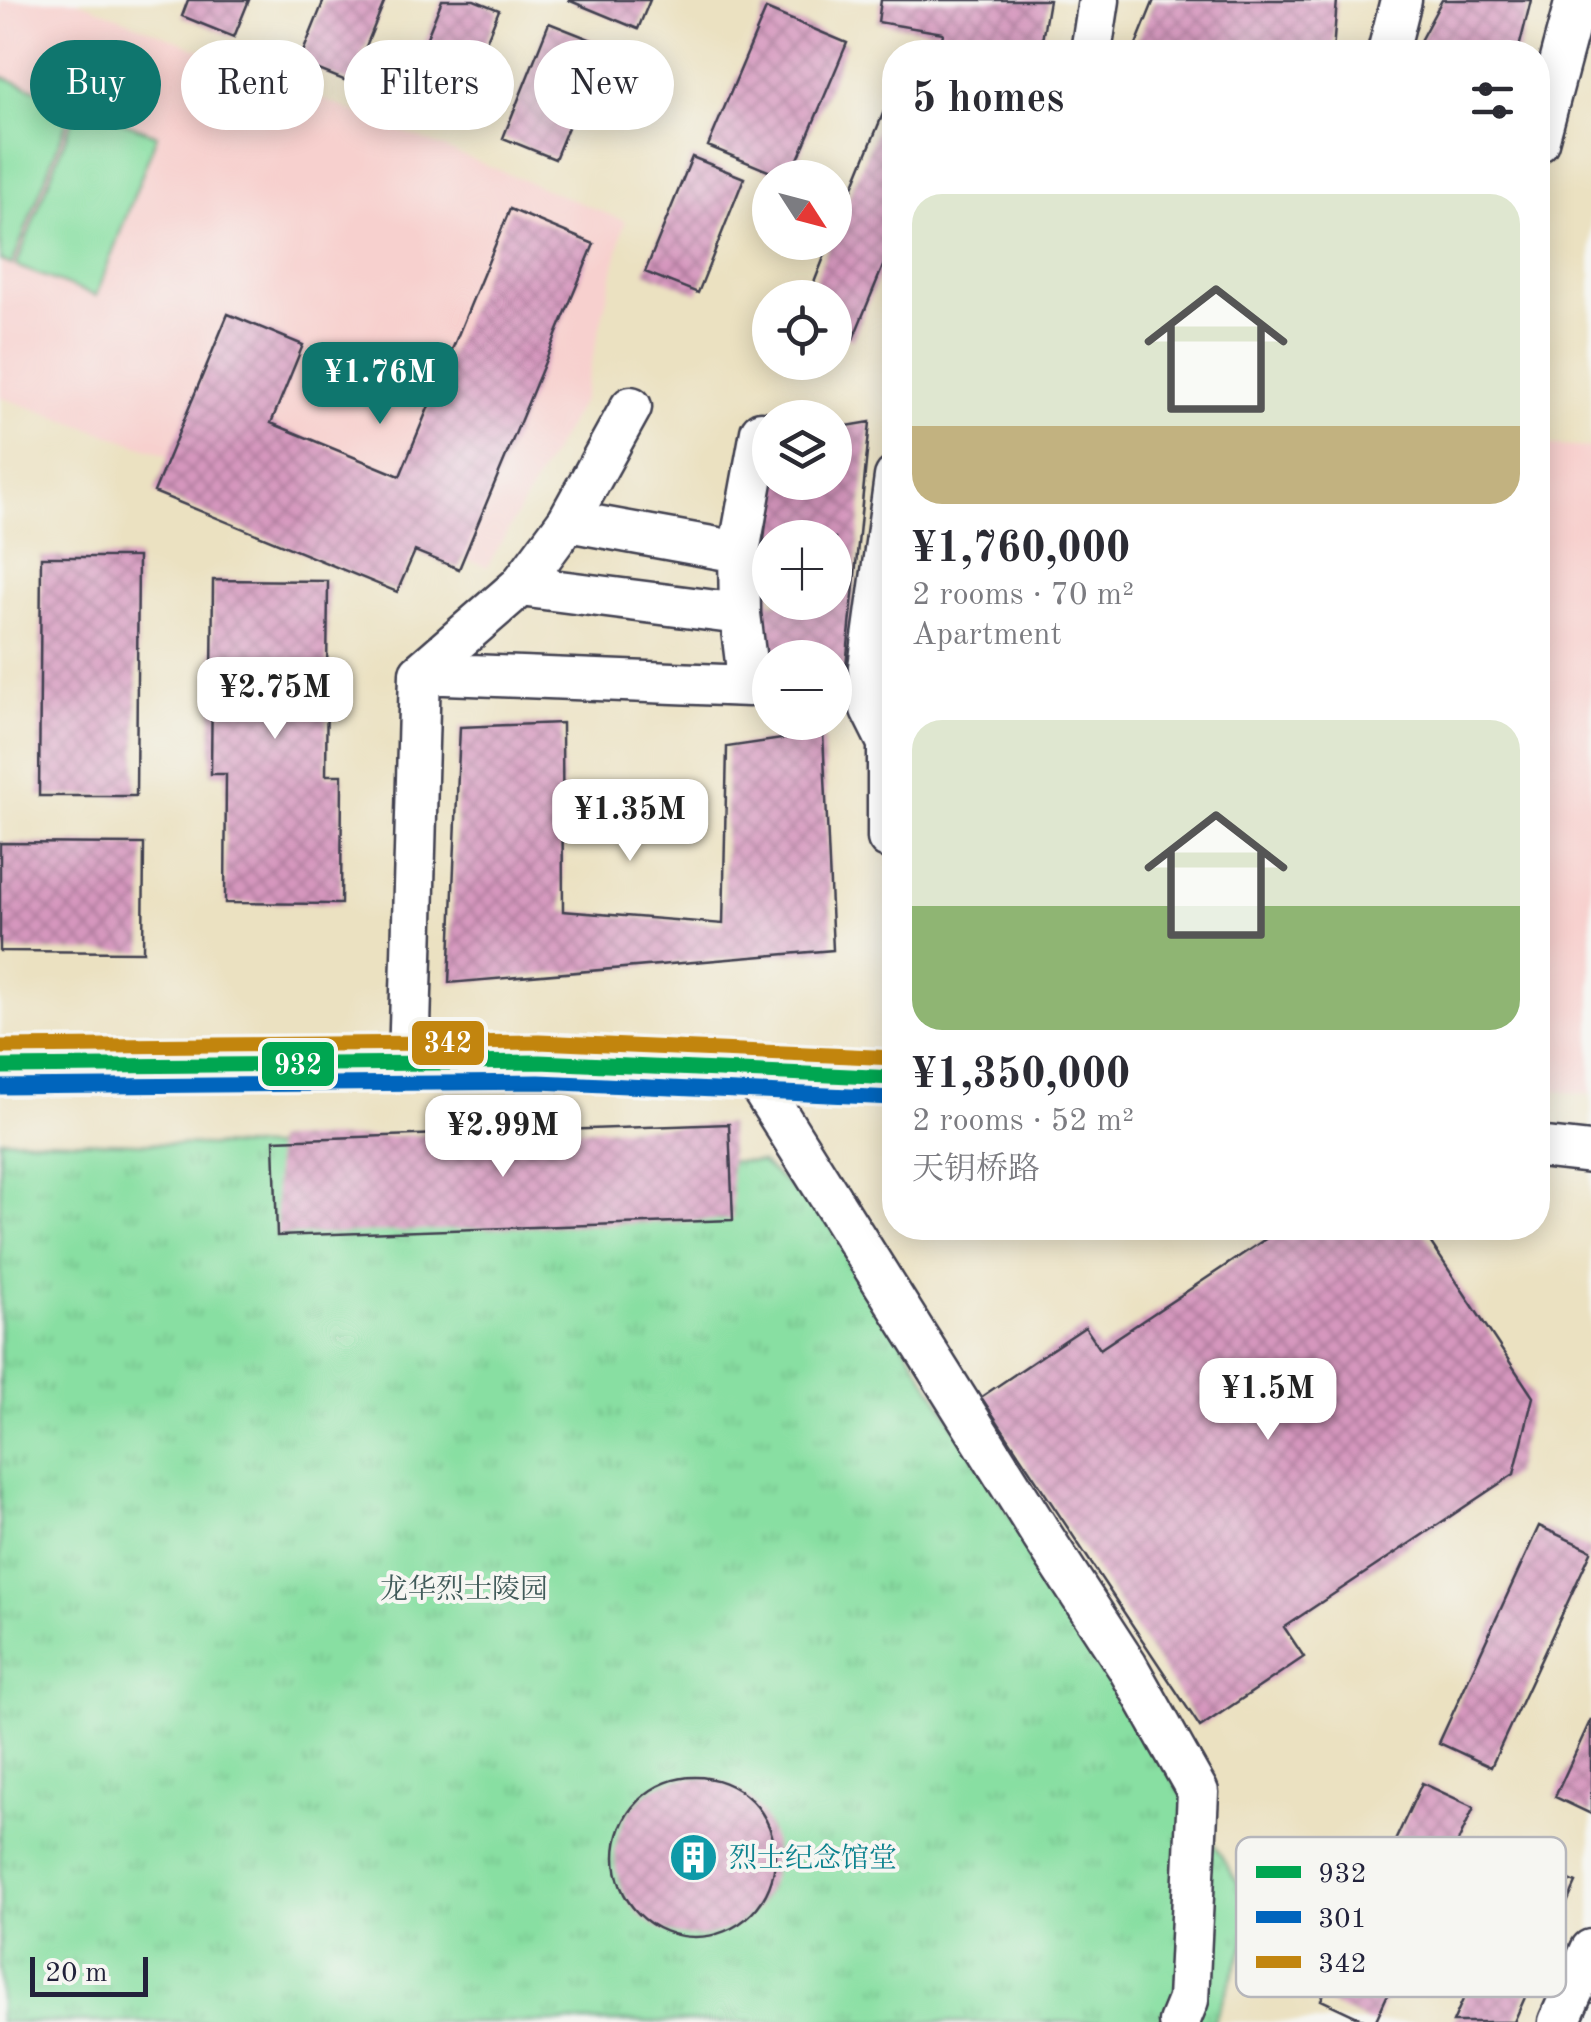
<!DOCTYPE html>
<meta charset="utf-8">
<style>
:root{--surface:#fff;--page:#f7f7f7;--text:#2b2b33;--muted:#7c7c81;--accent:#0f766e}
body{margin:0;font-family:"Old Standard TT","Noto Serif SC",serif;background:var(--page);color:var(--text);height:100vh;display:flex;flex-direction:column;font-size:38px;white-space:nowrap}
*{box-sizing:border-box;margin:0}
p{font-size:32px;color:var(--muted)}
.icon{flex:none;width:55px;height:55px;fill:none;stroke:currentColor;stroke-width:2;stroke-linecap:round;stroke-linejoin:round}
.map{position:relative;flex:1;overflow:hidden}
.sheet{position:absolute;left:882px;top:40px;width:668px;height:1200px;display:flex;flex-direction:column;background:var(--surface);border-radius:40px;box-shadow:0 5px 25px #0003}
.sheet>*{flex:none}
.guide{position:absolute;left:30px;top:40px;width:702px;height:90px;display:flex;gap:20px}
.needle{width:65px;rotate:126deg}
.fabs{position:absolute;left:752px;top:160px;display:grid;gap:20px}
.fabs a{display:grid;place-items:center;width:100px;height:100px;border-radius:50%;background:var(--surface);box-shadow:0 5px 25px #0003;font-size:50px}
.scale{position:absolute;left:30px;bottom:25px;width:118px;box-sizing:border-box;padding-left:10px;border:5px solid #22223b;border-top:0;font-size:28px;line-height:35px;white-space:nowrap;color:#22223b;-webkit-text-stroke:8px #f6f6f2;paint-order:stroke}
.price{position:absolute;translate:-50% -85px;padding:0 22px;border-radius:20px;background:#fff;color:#222;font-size:32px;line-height:65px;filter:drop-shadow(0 2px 5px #0008)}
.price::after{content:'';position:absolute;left:50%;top:60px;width:30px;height:22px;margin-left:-15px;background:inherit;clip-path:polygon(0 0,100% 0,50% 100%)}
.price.selected{background:var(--accent);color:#fff}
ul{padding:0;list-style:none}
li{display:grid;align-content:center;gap:20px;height:530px;padding:0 30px}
li span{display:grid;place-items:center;height:310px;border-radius:30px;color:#555}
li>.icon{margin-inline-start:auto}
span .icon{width:180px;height:180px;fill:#fffc;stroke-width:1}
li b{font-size:42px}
h2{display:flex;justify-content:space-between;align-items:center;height:120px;padding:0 30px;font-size:42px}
.pill{padding:0 35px;border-radius:45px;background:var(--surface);box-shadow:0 5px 25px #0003;font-size:35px;line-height:90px}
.pill.selected{background:var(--accent);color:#fff}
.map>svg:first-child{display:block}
.built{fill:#f7d0ce}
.grass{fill:#88dfa2;stroke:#55806e;stroke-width:2.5}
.park{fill:url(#park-tufts);stroke:#55806e;stroke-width:2.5}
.building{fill:url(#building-cross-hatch);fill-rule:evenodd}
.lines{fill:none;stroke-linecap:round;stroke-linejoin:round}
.minor-casing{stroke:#403f4f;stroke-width:45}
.minor{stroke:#fff;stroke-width:40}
.bus-1-casing{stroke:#f6f6f2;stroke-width:22}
.bus-2-casing{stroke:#f6f6f2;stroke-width:22}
.bus-3-casing{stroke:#f6f6f2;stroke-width:22}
.bus-1{stroke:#00a651;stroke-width:15}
.bus-2{stroke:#0065bd;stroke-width:15}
.bus-3{stroke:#c2850f;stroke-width:15}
.labels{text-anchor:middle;stroke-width:8;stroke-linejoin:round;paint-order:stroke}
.park-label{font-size:28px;fill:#415b5a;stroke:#f6f6f2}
.culture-label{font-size:28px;fill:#0d838f;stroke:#f6f6f2;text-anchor:start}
.key{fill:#f6f6f2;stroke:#b6b6bb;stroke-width:2.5}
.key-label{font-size:28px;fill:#22223b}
.line-badge{stroke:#f6f6f2;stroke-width:4}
.badge-label{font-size:28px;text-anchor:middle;font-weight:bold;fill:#fff}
</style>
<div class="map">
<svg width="1591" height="2022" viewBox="0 0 1591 2022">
<defs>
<pattern id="park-tufts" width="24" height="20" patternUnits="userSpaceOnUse" patternTransform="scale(2.5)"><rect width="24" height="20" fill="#88dfa2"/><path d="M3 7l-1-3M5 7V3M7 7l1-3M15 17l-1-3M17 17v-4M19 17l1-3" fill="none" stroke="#75bf8c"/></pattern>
<pattern id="building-cross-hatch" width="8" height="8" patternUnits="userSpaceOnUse" patternTransform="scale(2.5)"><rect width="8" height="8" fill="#d697be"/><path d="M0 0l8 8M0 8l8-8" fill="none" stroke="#ad7b9c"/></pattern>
</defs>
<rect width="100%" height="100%" fill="#f6f6f2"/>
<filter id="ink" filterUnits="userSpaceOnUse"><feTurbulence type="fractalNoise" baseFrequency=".01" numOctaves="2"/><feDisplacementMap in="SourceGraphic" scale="20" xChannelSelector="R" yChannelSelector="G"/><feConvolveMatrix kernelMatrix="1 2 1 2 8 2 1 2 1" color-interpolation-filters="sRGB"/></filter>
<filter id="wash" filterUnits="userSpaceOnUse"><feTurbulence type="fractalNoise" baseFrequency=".0048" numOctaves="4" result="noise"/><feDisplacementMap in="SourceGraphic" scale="40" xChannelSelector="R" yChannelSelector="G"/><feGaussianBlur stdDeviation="2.25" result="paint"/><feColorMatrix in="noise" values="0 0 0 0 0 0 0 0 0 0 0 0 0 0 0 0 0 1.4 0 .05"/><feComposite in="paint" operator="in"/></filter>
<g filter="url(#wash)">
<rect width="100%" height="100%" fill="#ebe1c1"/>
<path class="built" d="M0 0H76L625 221 583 399 487 567 0 397Z
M1538 445 1591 448V1095L1538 1089Z"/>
<path class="grass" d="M0 76 74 104 12 265 0 260Z
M78 105 157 135 96 296 16 266Z"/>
<path class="park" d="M0 1139 761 1162 825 1217 1257 1914 1214 2022H0Z"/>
<g id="blocks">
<path class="building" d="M188 0H249L234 37 182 16Z
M324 0H385L351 83 299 62Z
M442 0H474L499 10 452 125 400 104Z
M568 0H650L638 29Z
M881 0H1049L1040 52H940L943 33 878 22Z
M1154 0H1337L1333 52H1133Z
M1442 0H1531L1518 52H1414Z
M766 9 847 43 790 178H785L708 146Z
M549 23 602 44 555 159 503 138Z
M891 94 895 96V237L853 339 835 332V298H808L830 242H835V231Z
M692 157 744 178 698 293 645 272Z
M510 209 594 244 459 569 415 551 397 592 154 492 228 314 303 345 271 423 400 476Z
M870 422 844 687H835V658H770V686H749L770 482H835V428ZM770 538H835V602H770Z
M41 557H138L136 796H39Z
M213 580 328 581 326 775H342L341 904 225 903 226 774H211Z
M562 723 563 911 723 924 727 747 823 733 833 950 449 983 460 727Z
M0 843 144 844 143 952 0 951Z
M729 1124 733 1220 277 1236 274 1140Z
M1282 1228H1421L1533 1397 1514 1474 1284 1627 1304 1657 1200 1727 981 1397 1085 1327 1100 1349Z
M1539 1526 1591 1550V1552L1491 1767 1439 1743Z
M1591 1719V1814L1555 1797Z
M615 1857a80 80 0 1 1 160 0a80 80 0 1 1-160 0Z
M1422 1783 1474 1807 1375 2022H1368L1321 2000Z
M1525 1860 1576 1883 1514 2022H1453Z"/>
</g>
</g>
<g filter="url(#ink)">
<use href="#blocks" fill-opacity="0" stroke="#403f4f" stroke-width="2.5"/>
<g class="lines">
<defs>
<path id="minor" d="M1091 52 1099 0
M1388 52 1401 0
M1538 142 1576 0
M568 521 739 552 761 432
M520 586 740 614
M420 673 749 686 740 614 739 552
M888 838V743L871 709 869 667 895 477
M409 1063 420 673 520 586 568 521 631 407
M0 1067 539 1062 895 1078
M752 1073 1043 1537 1127 1666 1198 1792 1188 2000 1179 2022
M1538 1147 1591 1153
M1559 2022 1591 1950"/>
</defs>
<use href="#minor" class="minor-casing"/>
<use href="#minor" class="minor"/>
<defs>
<path id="bus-1" d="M0 1067 539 1062 895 1078"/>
<path id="bus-2" d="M0 1087 539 1082 894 1098"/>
<path id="bus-3" d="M0 1047 539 1042 895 1058"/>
</defs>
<use href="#bus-1" class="bus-1-casing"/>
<use href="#bus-2" class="bus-2-casing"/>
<use href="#bus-3" class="bus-3-casing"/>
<use href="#bus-1" class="bus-1"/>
<use href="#bus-2" class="bus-2"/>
<use href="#bus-3" class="bus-3"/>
</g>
</g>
<defs>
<symbol id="building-disc" viewBox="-11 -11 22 22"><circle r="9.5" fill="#0f9aa8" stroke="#f6f6f2"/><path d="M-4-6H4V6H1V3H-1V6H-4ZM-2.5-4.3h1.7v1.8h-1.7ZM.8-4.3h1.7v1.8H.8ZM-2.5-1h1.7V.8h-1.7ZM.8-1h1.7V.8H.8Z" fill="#fff"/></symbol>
</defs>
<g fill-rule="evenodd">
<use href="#building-disc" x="666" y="1830" width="55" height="55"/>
</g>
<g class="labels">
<g class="park-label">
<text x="464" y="1598">龙华烈士陵园</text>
</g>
<g class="culture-label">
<text x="729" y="1867">烈士纪念馆堂</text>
</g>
</g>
<rect x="1236" y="1837" width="330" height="160" rx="15" class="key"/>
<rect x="1256" y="1866" width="45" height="12" fill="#00a651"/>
<rect x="1256" y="1911" width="45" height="12" fill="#0065bd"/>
<rect x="1256" y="1956" width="45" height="12" fill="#c2850f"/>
<g class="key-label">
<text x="1318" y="1882">932</text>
<text x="1318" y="1927">301</text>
<text x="1318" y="1972">342</text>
</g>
<g class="line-badge">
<rect x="410" y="1019" width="76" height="48" rx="10" fill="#c2850f"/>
<rect x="260" y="1040" width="76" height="48" rx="10" fill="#00a651"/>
</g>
<g class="badge-label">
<text x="448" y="1052">342</text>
<text x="298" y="1074">932</text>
</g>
</svg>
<div class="fabs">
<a><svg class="needle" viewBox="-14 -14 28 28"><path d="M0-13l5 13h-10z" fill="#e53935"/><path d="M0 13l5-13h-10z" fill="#7c7c81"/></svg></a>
<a><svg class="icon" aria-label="locate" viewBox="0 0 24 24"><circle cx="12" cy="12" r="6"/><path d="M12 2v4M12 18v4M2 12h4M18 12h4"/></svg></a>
<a><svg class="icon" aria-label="layers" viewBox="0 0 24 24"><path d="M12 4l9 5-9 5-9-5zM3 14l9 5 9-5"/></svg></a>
<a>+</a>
<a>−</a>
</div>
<div class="scale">20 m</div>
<b class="price selected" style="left:380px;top:427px">¥1.76M</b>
<b class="price" style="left:275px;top:742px">¥2.75M</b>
<b class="price" style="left:630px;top:864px">¥1.35M</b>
<b class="price" style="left:503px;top:1180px">¥2.99M</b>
<b class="price" style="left:1268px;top:1443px">¥1.5M</b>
<div class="guide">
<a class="pill selected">Buy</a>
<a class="pill">Rent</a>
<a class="pill">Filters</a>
<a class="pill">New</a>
</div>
<section class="sheet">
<h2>5 homes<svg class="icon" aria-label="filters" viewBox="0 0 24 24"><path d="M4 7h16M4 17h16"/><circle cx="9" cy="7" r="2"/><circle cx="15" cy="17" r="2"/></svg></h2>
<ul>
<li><span style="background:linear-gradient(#dfe7d0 75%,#c2b280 0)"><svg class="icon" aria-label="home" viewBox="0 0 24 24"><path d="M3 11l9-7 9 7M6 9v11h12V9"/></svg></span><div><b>¥1,760,000</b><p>2 rooms · 70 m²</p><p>Apartment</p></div></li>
<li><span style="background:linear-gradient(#dfe7d0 60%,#8fb573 0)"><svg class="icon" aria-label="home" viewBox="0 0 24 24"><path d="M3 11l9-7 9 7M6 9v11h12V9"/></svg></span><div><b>¥1,350,000</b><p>2 rooms · 52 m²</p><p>天钥桥路</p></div></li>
</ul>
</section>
</div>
